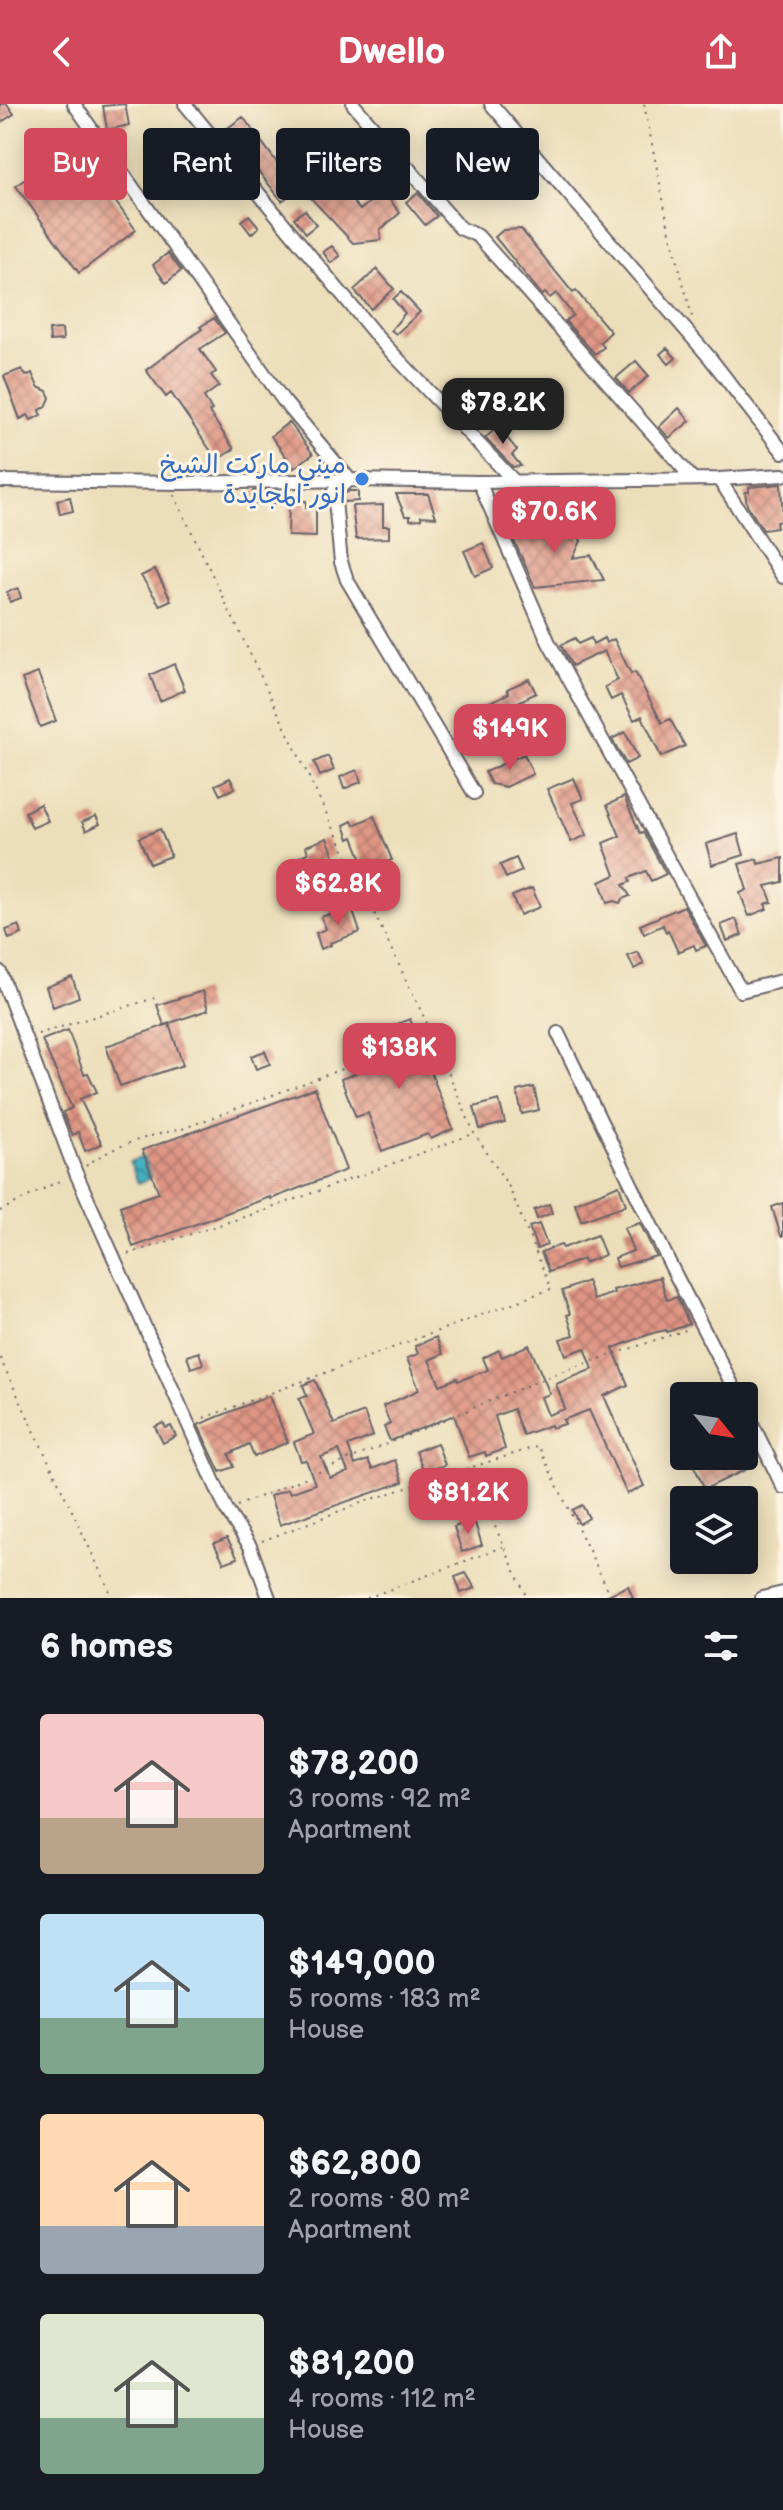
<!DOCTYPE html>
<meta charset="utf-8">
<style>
:root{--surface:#171b24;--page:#20242c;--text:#f1f3f6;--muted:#9ea1a6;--accent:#d1495b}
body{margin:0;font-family:"Balsamiq Sans","Playpen Sans Arabic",sans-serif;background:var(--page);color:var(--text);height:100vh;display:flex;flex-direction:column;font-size:30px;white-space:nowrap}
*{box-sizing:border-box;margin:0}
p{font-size:26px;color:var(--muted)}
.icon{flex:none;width:44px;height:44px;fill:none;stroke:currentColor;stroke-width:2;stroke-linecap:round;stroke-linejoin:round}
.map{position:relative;height:1494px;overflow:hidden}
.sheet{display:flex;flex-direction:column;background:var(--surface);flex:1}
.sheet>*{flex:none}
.hud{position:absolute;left:24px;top:24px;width:736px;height:72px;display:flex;gap:16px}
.needle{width:52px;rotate:120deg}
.fabs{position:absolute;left:670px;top:1278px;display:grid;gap:16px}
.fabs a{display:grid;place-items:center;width:88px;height:88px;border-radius:8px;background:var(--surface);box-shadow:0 4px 20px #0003;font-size:40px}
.price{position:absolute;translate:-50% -68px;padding:0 18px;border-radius:16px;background:var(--accent);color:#fff;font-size:26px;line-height:52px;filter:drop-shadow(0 2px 4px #0008)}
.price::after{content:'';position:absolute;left:50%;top:48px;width:24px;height:18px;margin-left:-12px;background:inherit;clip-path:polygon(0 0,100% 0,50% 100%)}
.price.selected{background:#222;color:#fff}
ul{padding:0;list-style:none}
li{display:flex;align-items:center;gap:24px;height:200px;padding:0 40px}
li span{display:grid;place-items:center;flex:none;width:224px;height:160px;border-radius:8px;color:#555}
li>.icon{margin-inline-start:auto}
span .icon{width:96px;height:96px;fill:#fffc;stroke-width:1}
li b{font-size:34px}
h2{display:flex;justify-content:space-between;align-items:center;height:96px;padding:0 40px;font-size:34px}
.pill{padding:0 28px;border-radius:8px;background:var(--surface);box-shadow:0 4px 20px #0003;font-size:28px;line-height:72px}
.pill.selected{background:var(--accent);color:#fff}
header{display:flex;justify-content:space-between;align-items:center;height:104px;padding:0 40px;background:var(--accent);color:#fff;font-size:36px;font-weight:700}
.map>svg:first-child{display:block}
.water{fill:url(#water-waves);stroke:#336a7e;stroke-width:2}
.building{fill:url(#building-cross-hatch);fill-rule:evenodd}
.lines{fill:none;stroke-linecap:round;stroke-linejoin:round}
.minor-casing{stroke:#696467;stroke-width:16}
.path{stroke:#696467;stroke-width:2;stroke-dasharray:2 6;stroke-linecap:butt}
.minor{stroke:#fff;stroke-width:12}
.shop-dot{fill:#3f7fe0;stroke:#fcf5e5;stroke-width:3}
.labels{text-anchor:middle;stroke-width:6;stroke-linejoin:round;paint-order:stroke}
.shop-label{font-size:26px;fill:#366cbe;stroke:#fcf5e5;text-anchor:end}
</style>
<header><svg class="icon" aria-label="back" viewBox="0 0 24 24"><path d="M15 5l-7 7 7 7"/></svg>Dwello<svg class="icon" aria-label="share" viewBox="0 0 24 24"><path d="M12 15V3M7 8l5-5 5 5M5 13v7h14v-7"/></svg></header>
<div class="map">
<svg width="783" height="1494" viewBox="0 0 783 1494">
<defs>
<pattern id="water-waves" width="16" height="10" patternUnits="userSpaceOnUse" patternTransform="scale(2)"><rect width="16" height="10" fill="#44b1c1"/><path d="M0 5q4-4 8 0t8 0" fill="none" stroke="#38909e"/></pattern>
<pattern id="building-cross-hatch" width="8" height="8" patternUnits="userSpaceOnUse" patternTransform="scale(2)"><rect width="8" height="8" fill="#df9483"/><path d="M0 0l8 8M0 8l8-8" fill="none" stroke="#b4786c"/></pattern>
</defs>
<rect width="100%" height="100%" fill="#fcf5e5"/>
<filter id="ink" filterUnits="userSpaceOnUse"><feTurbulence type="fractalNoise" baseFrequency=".0125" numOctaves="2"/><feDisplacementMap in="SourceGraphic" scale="16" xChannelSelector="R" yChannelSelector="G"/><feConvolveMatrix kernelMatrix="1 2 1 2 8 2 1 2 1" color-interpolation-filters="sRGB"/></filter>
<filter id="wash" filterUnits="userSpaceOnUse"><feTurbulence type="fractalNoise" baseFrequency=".006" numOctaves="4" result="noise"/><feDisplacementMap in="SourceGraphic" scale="32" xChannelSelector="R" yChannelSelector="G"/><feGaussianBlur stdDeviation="1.8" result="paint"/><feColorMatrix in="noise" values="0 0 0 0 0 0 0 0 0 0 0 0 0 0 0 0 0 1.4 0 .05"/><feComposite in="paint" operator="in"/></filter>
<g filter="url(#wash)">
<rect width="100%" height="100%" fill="#ecdeba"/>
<path class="water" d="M143 1053 151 1074 138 1079 130 1058Z"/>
<g id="blocks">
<path class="building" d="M0 0H7L14 10 0 19Z
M125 0 129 21 107 26 103 2Z
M243 13 281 64 284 62 300 84 282 97 225 26Z
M73 39 136 126 79 169 16 82Z
M383 87 400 109 380 126 381 136 353 139 308 91 345 89 360 106Z
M418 89 437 112 425 121 406 98Z
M305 106 316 121 306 129 294 114Z
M249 111 259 123 251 130 241 117Z
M521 125 573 189 576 187 611 228 600 238 604 243 595 250 565 217 573 211 556 189 550 194 545 189 542 191 495 133 503 126Z
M332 142 340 152 331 159 323 148Z
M168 149 181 167 166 179 153 161Z
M377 165 394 185 371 205 354 186Z
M401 188 420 208 396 230 391 226 405 209 393 195Z
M214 214 225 229 200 245 216 268 211 271 219 282 204 293 212 306 209 308 234 345 217 356 171 289 166 293 146 266 202 225 200 223Z
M62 225 63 236 50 237 49 226Z
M667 244 676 254 669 260 660 250Z
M636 257 649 272 629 289 616 274Z
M22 265 26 272 32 269 38 283 47 287 50 294 46 303 40 306 41 311 31 316 28 311 20 315 4 272Z
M679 304 690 317 669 334 659 323Z
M289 318 313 350 294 364 271 332Z
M498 323 517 346 512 351 521 362 513 363 485 334Z
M781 380 783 417 776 418 777 424 763 426 747 401 745 388H749V383Z
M279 386V399L253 400V387Z
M541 386V392L505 393V387Z
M350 387H358V397L344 398 343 391Z
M396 390H428L436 413 421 412V415L410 416V412H405Z
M70 393 73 407 60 410 57 396Z
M289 396 306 397V404H316V433L288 432Z
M383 401V422H389V434L356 435 352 402Z
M553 419 574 421 581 437 573 454 591 451 604 476 535 483 508 423 533 421 537 424Z
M483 439 493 464 475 472 464 447Z
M155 465 171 496 160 501 141 472Z
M18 484 21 494 10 498 7 488Z
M575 534 578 540 591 534 593 540 604 534 606 539 614 535 631 570 635 568 662 619 670 615 685 642 661 653 642 612 634 616 621 591 611 596 608 590 605 583 618 576 604 547 572 562 561 541Z
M174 560 185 586 160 597 150 571Z
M38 569 56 617 40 623 22 575Z
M529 575 536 589 499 608 504 619 481 630 470 608 509 589 507 585Z
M625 628 638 654 626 660 612 635Z
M524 650 533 670 506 683 491 680 485 668Z
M328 652 334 666 320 672 314 658Z
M357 666 361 678 344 685 340 673Z
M230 674 235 684 220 691 215 681Z
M574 674 583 695 572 699 587 731 571 738 547 685Z
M624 693 640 729 643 728 666 770 651 777 646 767 629 774 630 778 623 781 630 792 622 795 620 799 614 797 607 799 600 778 615 771 603 739 620 732 607 701Z
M40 700 48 717 32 724 25 708Z
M96 712 100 720 86 727 82 718Z
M374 712 392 756 366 766 353 733 349 735 344 721 352 717 354 721Z
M160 725 171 752 150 760 139 734Z
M738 730 744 751 712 761 706 740Z
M327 734 334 752 301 763 297 754 308 749 306 742Z
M516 754 522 767 506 774 500 761Z
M783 754V778L766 782 772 798 765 800 767 805 749 812 740 789 747 786 739 760 757 755 758 760Z
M532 784 540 803 520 811 512 792Z
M351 802 360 828 330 839 331 841 321 845 316 829 326 825 321 813Z
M684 802 706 842 696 846 694 841 678 848 668 826 666 828 663 821 644 830 640 821Z
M736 815 742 831 727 837 721 821Z
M19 821 22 830 9 835 6 826Z
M638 848 644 860 634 865 628 852Z
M72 873 79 893 53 903 46 883Z
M203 887 208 906 164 921 157 901Z
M410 915 453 1025 431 1035 428 1030 382 1047 368 1009 356 1013 341 975 395 954 388 935 366 943 362 933Z
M169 920 183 961 120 982 106 942Z
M68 926 84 970 88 969 97 988 80 995 102 1040 85 1047 78 1028 72 1031 67 1020 63 1008 72 1004 42 936Z
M265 947 270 960 256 965 251 952Z
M534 983 539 1006 522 1010 517 987Z
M315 984 346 1066 271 1095 270 1093 133 1143 120 1102 159 1089 142 1046Z
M499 996 505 1019 480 1025 474 1003Z
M619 1081 626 1101 581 1117 575 1099Z
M783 1099V1132H781L772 1103Z
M549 1100 552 1109 537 1115 534 1106Z
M640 1119 656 1152 618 1163 615 1154 633 1147 624 1124Z
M539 1120 547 1141 537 1145 529 1123Z
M597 1131 605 1151 584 1159 583 1155 549 1168 541 1148 561 1141 563 1144Z
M660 1173 667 1196 677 1193 689 1220 667 1228 666 1226 653 1229 613 1244 628 1281 604 1292 644 1382 627 1390 589 1306 563 1316 565 1320 552 1324 551 1321 523 1331 513 1305 495 1312 505 1345 486 1352 485 1348 469 1353 454 1311 390 1337 384 1323 390 1320 383 1302 419 1286 407 1254 418 1250 415 1242 436 1233 443 1250 429 1256 440 1281 457 1274 458 1277 488 1266 483 1254 499 1246 502 1253 529 1241 550 1290 541 1293 548 1311 565 1305 556 1280 593 1265 585 1244 566 1251 560 1235 574 1231 567 1211 570 1210 562 1187 587 1177 594 1196 614 1189 613 1186Z
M199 1248 203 1260 191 1264 187 1252Z
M315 1276 334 1320 364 1308 373 1332 348 1342 355 1361 368 1356 372 1365 395 1356 403 1378 280 1421 270 1392 288 1385 290 1389 315 1380 306 1356 301 1357 294 1338 314 1330 299 1295 307 1292 303 1281ZM339 1346 348 1368 330 1374 321 1353Z
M269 1292 288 1338 254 1353 249 1340 229 1350 234 1363 220 1368 198 1321Z
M163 1319 166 1324 171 1322 176 1332 163 1339 155 1323Z
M437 1339 445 1361 424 1368 416 1347Z
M689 1352H748L753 1362 705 1385Z
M582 1401 589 1414 579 1420 572 1406Z
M474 1416 482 1441 462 1448 454 1423Z
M227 1434 238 1454 224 1459 214 1439Z
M466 1469 475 1484 461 1489 455 1473Z
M628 1482 633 1494H601Z"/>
</g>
</g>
<g filter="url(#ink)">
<use href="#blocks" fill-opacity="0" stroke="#696467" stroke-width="2"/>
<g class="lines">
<defs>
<path id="minor" d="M74 0 283 296 350 376 334 387 341 458 347 476 474 689
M185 0 379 235 513 376
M353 0 460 124 478 132 692 374
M491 0 710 254 783 348
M719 375 783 473
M0 377 183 379 350 376 479 378 719 375 783 371
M479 378 549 539 741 887 781 877
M0 868 76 1069 227 1407 250 1442 269 1494
M558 929 672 1164 738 1292
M744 1303 783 1383
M762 1494 783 1489"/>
</defs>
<use href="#minor" class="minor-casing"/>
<path class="path" d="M644 0 668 120 692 213
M174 391 431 928 474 1029 509 1083 551 1185 201 1315
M38 930 158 893
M86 1062C111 1042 150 1031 182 1025L358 959
M0 1107 63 1075
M128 1150 266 1106 473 1030
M0 1254 113 1494
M469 1364 527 1494
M237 1402 560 1268 689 1225
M262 1437 363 1398 538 1342 612 1494
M367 1494 503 1443"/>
<use href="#minor" class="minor"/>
</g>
</g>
<circle class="shop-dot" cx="362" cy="375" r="8"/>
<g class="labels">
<g class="shop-label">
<text x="346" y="369">ميني ماركت الشيخ<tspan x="346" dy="30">انور المجايدة</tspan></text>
</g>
</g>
</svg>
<div class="fabs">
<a><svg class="needle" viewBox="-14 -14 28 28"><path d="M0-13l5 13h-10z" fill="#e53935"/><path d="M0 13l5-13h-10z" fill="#9ea1a6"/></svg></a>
<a><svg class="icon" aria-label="layers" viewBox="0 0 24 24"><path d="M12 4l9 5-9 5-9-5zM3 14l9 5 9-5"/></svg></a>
</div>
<b class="price selected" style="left:503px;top:342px">$78.2K</b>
<b class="price" style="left:554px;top:451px">$70.6K</b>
<b class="price" style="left:510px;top:668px">$149K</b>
<b class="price" style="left:338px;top:823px">$62.8K</b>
<b class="price" style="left:399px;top:987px">$138K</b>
<b class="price" style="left:468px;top:1432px">$81.2K</b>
<div class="hud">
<a class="pill selected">Buy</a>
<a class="pill">Rent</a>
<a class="pill">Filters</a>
<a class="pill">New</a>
</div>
</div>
<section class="sheet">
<h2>6 homes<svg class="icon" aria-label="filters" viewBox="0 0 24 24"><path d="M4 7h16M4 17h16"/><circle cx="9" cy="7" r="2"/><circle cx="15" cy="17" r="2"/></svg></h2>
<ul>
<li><span style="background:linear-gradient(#f6c9c9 65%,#b9a48a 0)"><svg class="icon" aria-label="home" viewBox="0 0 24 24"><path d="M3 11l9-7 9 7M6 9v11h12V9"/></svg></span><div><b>$78,200</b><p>3 rooms · 92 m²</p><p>Apartment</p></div></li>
<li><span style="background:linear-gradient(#bfe0f5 65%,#7fa58c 0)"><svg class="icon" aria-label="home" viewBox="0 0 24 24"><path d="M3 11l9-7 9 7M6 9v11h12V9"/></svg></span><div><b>$149,000</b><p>5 rooms · 183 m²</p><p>House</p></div></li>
<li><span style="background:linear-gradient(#ffd9b3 70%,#9aa5b1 0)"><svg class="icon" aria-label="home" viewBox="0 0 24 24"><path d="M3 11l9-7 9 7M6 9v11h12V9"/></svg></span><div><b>$62,800</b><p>2 rooms · 80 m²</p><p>Apartment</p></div></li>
<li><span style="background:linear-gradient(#dfe7d0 65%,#7fa58c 0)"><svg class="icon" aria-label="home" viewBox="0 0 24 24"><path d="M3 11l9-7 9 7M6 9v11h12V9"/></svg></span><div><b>$81,200</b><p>4 rooms · 112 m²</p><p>House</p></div></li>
</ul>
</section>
